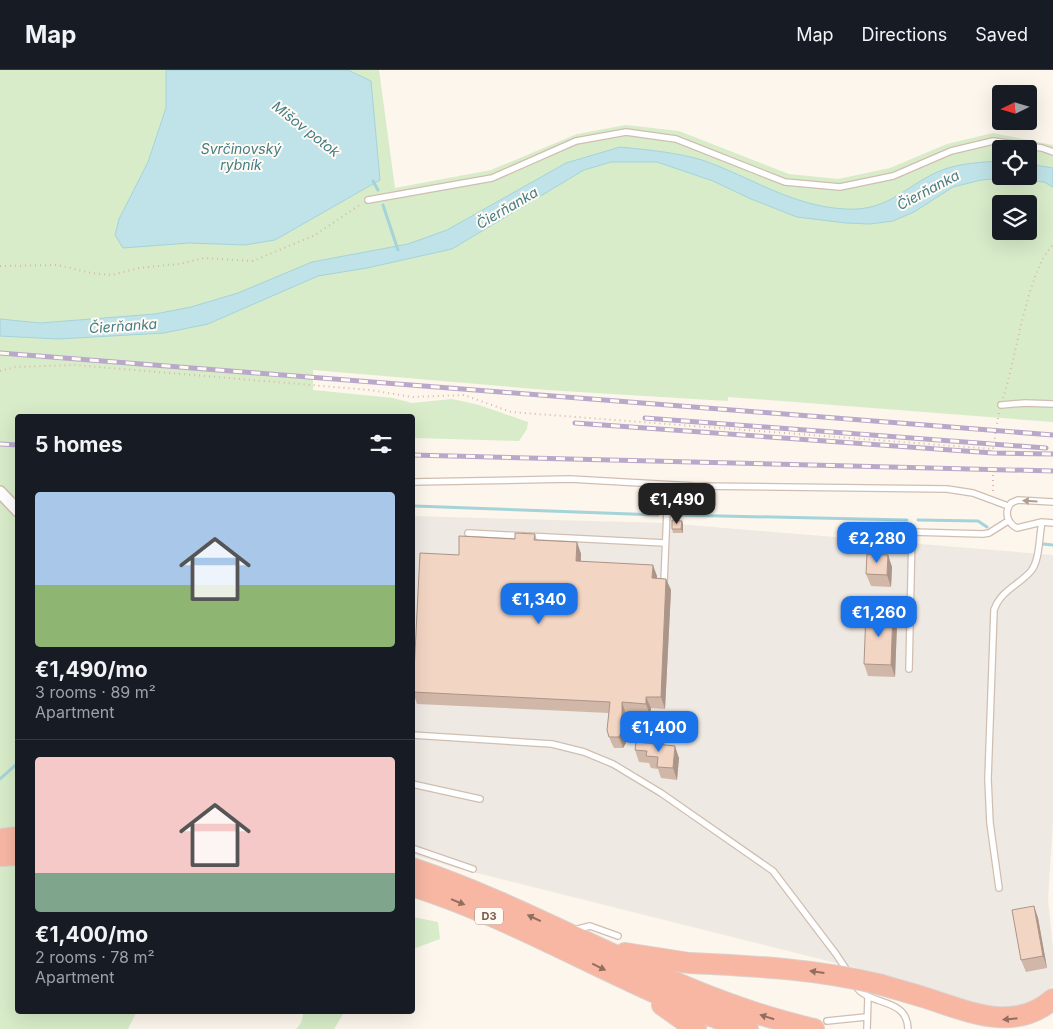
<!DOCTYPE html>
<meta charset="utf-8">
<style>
:root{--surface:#171b24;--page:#242831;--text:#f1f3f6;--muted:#9ea1a6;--line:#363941;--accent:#1a73e8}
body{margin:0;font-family:Inter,sans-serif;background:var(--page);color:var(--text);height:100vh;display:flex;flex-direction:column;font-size:19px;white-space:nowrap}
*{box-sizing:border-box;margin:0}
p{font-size:16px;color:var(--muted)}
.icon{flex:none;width:28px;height:28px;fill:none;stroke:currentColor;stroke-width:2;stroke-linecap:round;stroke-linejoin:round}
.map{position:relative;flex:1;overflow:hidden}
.drawer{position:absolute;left:15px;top:344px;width:400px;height:600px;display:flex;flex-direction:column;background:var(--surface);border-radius:5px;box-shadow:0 5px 20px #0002}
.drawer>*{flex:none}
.needle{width:32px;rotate:265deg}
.tools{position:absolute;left:992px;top:15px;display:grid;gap:10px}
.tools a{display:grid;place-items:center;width:45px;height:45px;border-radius:5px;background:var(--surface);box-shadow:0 5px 20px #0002;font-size:25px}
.price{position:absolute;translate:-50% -42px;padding:0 11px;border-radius:10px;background:var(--accent);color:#fff;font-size:16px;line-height:32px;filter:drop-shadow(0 1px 2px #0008)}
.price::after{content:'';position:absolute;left:50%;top:30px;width:15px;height:11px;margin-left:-8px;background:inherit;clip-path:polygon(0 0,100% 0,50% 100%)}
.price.active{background:#222;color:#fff}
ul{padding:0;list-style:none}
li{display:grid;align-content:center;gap:10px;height:265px;padding:0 20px}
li+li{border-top:1px solid var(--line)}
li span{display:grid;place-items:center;height:155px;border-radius:5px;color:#555}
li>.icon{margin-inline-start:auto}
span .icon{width:90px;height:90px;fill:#fffc;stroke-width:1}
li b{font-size:21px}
h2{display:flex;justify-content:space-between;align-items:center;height:60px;padding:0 20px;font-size:21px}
header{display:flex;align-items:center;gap:30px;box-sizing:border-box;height:70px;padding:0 25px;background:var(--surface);border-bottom:1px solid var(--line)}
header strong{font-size:24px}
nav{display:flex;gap:28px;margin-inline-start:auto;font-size:18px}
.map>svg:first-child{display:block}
.industrial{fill:#efe9e4}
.green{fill:#d8ecc9;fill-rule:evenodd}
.water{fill:#bfe3e8;stroke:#a5d3da}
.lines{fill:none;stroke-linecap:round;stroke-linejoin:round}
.stream{stroke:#a5d3da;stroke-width:3}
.service-casing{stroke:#d1beb0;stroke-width:8}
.minor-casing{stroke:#d1beb0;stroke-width:14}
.motorway-casing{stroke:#dad1cd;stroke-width:22}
.path{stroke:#d9b8a5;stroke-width:2;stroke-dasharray:1 4;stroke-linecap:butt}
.service{stroke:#fff;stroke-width:5.5}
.minor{stroke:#fff;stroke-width:11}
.motorway{stroke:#f7b7a3;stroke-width:20}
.rail-casing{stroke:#b9a8c9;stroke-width:5}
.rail{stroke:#fffaf3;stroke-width:3;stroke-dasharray:9;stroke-linecap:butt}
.motorway-bridge-casing{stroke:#dad1cd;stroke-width:22;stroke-linecap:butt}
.motorway-bridge{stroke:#f7b7a3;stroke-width:20}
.wall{fill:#d1b7a8}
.shaded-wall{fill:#aa9588}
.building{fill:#f3d5c3;stroke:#aa9588}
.oneway{fill:#af9d94}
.oneway2{fill:#936e5e}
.labels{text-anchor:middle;stroke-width:4;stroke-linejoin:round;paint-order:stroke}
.shield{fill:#fffaf3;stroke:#a28b7f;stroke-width:1}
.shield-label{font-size:11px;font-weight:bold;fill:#7a5c4d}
.water-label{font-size:14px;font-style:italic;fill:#437c86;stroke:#fffaf3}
</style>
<header>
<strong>Map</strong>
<nav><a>Map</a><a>Directions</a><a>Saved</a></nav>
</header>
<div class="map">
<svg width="1053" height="959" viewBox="0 0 1053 959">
<rect width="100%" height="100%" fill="#fdf6ec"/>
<path class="industrial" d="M413 446 665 453 1053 485V751L1048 829 1053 878V916L1027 939 988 938 884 905 449 796 413 784Z"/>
<path class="green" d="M0 0H166V38L148 92 119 149 189 173 245 175 371 12 348 0H379L395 118 491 100 577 64 626 55 679 61 789 104 838 109 890 98 947 74 993 63 1053 75V352L728 327V331L710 330 547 320 313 300V320L393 328 412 333 452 329 479 335 528 352 527 359 519 371 413 368 412 346H18V941H136V943L128 959H0ZM1001 79H1029V106H1001ZM1001 134H1029V161H1001Z
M413 847 438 852 440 869 413 879Z
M304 941H345L334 959H296L301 953Z"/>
<path class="water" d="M166 0H348L371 11 380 110 275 170 245 175 189 173 123 178 115 165 119 149 148 92 166 38Z
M620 77C648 80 675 82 702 90 751 107 791 136 845 139 891 142 908 112 945 99 963 93 983 92 1001 91V106H1029V94L1053 98V117L1044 112 1004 108 981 110 953 117 914 142 893 151 870 154 846 153 797 147 751 129 713 111 657 92H611L584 100 452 179 367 198 318 206 208 254 164 263 58 269 0 266V249L40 253 155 244 191 237 238 223 312 192 408 174 447 160 566 93Z"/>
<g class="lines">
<path class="stream" d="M373 111 378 120
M383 135 398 180
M415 436 658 445
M677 445 907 450
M918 450 978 451 987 457
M1043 474 1053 475
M0 709 18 693"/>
<defs>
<path id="service" d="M368 130 492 108 576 71 626 62 676 69 785 112 840 117 893 106 951 81 993 71 1042 78 1053 82
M1001 335 1025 333 1053 334
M412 412 570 409 694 416 947 419 973 423 1008 436
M1053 432 1018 430 1011 433C1004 442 1007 453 1017 458L1042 452 1053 453
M468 463 665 473
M664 513 668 416
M909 599 912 462 983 464 989 463 1008 451
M412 665 552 674 584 682 613 694 661 723 773 801 836 884 848 902
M412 714 480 729
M412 778 473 799
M999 818 990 753 988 709 994 540C1001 520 1018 516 1031 501 1040 490 1039 466 1042 452
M574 860 590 856 618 866
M855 915C868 937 907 926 908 959
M827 951 866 947
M867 959 868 927"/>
<path id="minor" d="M0 422 18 441"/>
<path id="motorway" d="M0 769 18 767
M0 786 18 785
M412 798C550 844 672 927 814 959
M412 816C529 853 632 922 748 959
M625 883 689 893
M882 915C902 921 922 926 941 933 980 946 1019 959 1053 929
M662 935 696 959"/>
</defs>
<use href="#service" class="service-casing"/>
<use href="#minor" class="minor-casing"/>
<use href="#motorway" class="motorway-casing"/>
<path class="path" d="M0 196 58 195 91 203 112 205 139 198 179 194 204 188 253 191 315 165 361 134
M0 301 15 297 75 295 370 320 412 327 464 325 511 342 993 379 999 342
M1003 328C1016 290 1027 200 1053 175
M993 421V404"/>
<use href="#service" class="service"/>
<use href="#minor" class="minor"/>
<use href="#motorway" class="motorway"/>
<defs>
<path id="rail" d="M0 283 1053 365
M645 348 1046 378
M575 353 993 383 1053 384
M0 374 18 375
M412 385 1053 401"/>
</defs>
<use href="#rail" class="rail-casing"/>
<use href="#rail" class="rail"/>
<defs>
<path id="motorway-bridge" d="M689 893C755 896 818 899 882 915"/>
</defs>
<use href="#motorway-bridge" class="motorway-bridge-casing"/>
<use href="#motorway-bridge" class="motorway-bridge"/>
</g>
<path class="wall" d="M682 451 683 454V463H673L672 459Z
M535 464 537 470 577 472 581 484V491L657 506V508L666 509 671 520 665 639 651 638 650 645 626 644V673L623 678H614L611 672 607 660 609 643 417 634 413 622 515 469Z
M888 485 892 497 891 517 871 516 866 504Z
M893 542 897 554 895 607 868 606 864 594Z
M636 672 679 688 677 710 661 708 658 699 651 698 649 693 639 692 635 680Z
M1034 836 1038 848 1047 898 1026 902 1021 890Z"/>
<path class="shaded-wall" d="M682 451 683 454V463L681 459Z
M577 472 581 484 580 503 576 491Z
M888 485 892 497 891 517 887 505Z
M653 495 657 506 656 520 652 508Z
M666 509 671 520 665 639 661 627Z
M893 542 897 554 895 607 891 595Z
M646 627 651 638 650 645 646 634Z
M622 632 626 644V673L623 678 619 667Z
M675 676 679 688 677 710 673 698Z
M1034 836 1038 848 1047 898 1043 886Z"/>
<path class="building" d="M672 450 682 451 681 459H672Z
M515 463 535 464 534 470 577 472 576 491 653 495 652 508 666 509 661 627H646V634L622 632V661L619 667H609L607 660 610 632 413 622 420 483 459 485V466L515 469Z
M867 484 888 485 887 505 866 504Z
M866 541 893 542 891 595 864 594Z
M636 672 675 676 673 698 657 697 658 687 646 686 647 681 635 680Z
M1034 836 1043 886 1021 890 1012 840Z"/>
<defs><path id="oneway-solid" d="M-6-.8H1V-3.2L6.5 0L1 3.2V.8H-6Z" transform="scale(1.25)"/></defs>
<use class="oneway" href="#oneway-solid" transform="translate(1030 431) rotate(-177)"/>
<g class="oneway2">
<use href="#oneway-solid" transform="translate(458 832) rotate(22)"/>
<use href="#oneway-solid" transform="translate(534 848) rotate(-155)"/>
<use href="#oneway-solid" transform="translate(599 897) rotate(26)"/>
<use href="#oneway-solid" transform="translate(817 902) rotate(-172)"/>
<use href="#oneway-solid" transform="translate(767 947) rotate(-163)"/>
<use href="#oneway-solid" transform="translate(1010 949) rotate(174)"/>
</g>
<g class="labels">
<rect class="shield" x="475" y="837.5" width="28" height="17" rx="4"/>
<g class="shield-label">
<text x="489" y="850">D3</text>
</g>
<g class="water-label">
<text transform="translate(306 59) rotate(38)" y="5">Mišov potok</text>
<text x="241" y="84">Svrčinovský<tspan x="241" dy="16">rybník</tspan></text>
<text transform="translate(928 120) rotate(-28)" y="5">Čierňanka</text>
<text transform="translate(507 138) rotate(-30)" y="5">Čierňanka</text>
<text transform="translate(123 256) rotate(-4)" y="5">Čierňanka</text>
</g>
</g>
</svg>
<div class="tools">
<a><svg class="needle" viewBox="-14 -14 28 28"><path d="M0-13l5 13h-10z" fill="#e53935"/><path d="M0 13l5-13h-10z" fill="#9ea1a6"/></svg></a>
<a><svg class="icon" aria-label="locate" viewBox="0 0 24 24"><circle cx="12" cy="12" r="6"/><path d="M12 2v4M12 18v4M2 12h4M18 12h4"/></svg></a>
<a><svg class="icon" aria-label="layers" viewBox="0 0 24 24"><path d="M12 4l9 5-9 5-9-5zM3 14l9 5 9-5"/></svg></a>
</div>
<b class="price active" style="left:677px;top:455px">€1,490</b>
<b class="price" style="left:877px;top:494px">€2,280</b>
<b class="price" style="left:539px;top:555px">€1,340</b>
<b class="price" style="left:879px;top:568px">€1,260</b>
<b class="price" style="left:659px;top:683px">€1,400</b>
<section class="drawer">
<h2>5 homes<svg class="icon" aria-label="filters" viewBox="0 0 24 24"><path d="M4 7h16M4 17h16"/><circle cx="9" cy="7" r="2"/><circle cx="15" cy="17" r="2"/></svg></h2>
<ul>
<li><span style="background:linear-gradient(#a9c7e8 60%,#8fb573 0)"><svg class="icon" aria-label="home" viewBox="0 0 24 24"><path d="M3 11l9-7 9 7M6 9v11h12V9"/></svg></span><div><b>€1,490/mo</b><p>3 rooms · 89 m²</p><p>Apartment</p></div></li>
<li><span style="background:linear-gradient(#f6c9c9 75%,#7fa58c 0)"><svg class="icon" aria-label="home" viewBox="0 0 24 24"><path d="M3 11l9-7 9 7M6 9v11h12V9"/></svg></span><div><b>€1,400/mo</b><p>2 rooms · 78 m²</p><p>Apartment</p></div></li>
</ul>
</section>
</div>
